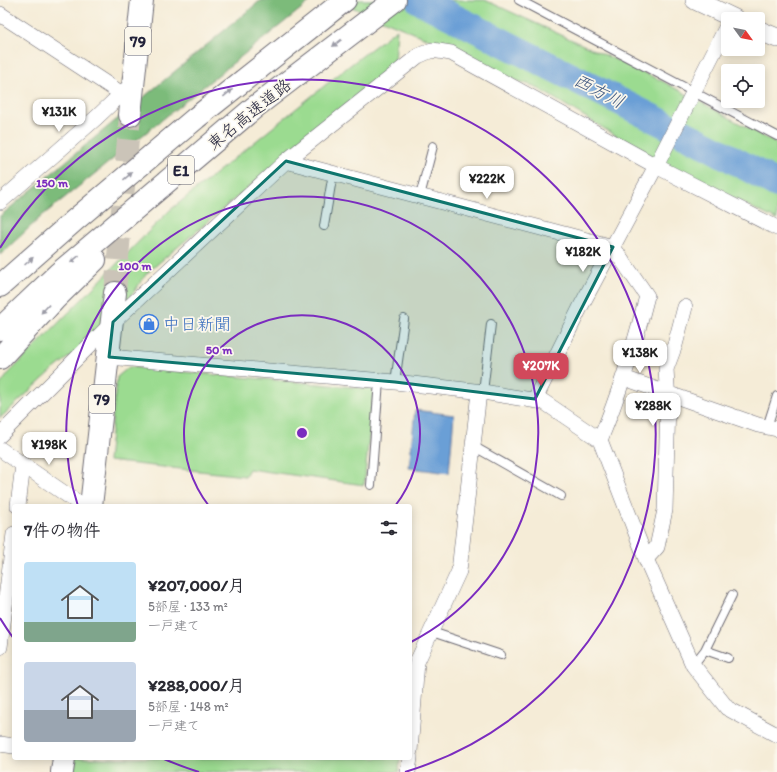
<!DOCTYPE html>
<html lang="ja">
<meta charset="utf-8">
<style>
:root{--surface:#fff;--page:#f7f7f7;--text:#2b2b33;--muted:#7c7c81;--accent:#d1495b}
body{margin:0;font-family:Itim,"Klee One",sans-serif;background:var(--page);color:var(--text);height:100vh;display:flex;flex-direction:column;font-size:15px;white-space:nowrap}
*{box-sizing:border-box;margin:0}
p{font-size:13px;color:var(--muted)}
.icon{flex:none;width:22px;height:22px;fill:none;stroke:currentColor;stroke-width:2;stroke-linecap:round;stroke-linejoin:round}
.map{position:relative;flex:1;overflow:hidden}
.drawer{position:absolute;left:12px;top:504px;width:400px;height:256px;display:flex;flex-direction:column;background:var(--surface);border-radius:4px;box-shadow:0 2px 10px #0003}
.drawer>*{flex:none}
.needle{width:26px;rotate:123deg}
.controls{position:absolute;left:721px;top:12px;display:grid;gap:8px}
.controls a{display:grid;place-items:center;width:44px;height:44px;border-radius:4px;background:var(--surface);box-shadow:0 2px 10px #0003;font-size:20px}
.price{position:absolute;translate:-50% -34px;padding:0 9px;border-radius:8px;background:#fff;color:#222;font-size:13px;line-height:26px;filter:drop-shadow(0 1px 2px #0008)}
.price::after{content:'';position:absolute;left:50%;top:24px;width:12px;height:9px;margin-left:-6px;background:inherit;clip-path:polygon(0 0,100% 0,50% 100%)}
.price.selected{background:var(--accent);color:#fff}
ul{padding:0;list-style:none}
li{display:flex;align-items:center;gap:12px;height:100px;padding:0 12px}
li span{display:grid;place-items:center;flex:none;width:112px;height:80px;border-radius:4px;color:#555}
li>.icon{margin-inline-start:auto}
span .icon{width:48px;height:48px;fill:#fffc;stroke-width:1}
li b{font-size:17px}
h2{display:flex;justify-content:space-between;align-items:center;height:48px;padding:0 12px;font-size:17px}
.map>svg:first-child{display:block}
.green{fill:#9bdb90;stroke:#5e7e66}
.forest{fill:#7cbb7a;stroke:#4f6e5a}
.water{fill:#6a9fd6;stroke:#466088}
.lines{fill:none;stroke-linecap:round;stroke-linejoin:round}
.river{stroke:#6a9fd6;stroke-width:28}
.primary-tunnel{stroke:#cbc4b8;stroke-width:22;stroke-dasharray:22 11;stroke-linecap:butt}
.service-casing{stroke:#6c6972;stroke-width:10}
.minor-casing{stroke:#6c6972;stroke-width:16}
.tertiary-casing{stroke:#6c6972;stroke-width:20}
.primary-casing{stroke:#6c6972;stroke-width:24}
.motorway-casing{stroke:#6c6972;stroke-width:24}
.service{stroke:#fff;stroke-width:8}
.minor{stroke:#fff;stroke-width:15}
.tertiary{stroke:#fff;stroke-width:19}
.primary{stroke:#fff;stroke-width:22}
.motorway{stroke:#fff;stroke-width:22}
.oneway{fill:#9c9ca7}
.marked{fill:#0f766e;fill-opacity:0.2;stroke:#0f766e;stroke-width:3;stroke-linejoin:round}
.ring{fill:none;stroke:#7b2cbf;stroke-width:2}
.labels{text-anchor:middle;stroke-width:3.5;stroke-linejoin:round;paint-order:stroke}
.shield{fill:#fbf7ec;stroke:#636270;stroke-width:1}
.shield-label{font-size:16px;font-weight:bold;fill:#22223b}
.street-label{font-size:17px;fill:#22223b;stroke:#fbf7ec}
.shop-label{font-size:17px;fill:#366cbe;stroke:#fbf7ec;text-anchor:start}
.water-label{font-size:18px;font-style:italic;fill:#425a81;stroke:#fbf7ec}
.centre{fill:#7b2cbf;stroke:#fbf7ec;stroke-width:2}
.ring-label{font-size:12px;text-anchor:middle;font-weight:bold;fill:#7b2cbf;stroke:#fbf7ec;stroke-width:3.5;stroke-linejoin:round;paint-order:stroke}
</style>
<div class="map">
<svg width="777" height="772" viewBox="0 0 777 772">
<rect width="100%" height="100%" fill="#fbf7ec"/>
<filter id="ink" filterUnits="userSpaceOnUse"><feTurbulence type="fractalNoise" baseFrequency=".025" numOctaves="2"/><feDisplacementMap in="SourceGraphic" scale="8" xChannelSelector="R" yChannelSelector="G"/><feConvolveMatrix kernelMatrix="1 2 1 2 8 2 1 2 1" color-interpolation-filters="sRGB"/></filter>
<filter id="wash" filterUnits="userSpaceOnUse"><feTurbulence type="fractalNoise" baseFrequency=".012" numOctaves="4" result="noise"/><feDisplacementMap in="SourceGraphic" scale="16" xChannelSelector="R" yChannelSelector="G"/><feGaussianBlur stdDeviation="0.9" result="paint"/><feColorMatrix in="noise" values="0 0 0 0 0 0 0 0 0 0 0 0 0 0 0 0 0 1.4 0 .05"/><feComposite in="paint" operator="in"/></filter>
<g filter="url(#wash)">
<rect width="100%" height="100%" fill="#f5ecd7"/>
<path class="green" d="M335 0H485L664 82 777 144V220L661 163 534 86 504 77 452 49Z
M397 29 395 64 147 273 113 322 54 369 0 418V385L9 373 169 211 349 66Z
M129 367 374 389 364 485 249 469 245 476 108 461 117 377Z
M75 758H400L399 772H73Z"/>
<path class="forest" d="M261 0H312L43 215 0 255V216Z"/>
<path class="water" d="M415 410 454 415 449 473 409 468Z"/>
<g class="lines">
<path class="river" d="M419 0 714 149 777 184"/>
</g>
</g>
<g filter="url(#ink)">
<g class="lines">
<path class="primary-tunnel" d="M115 293 130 115"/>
<defs>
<path id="service" d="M519 0 777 136
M420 196 433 146
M324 226 333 173
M395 382 404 319
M483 392 491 324
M767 427 777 396
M473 446 561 496
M371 485 379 381
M432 632 501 655
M705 650 728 658
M693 665 705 650 732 595"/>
<path id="minor" d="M0 14 122 94
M286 161 613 247 647 296C634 347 620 392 600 440
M0 202 96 118 134 82
M109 357 395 382 483 392 544 402 600 440 646 559 693 665 727 708 777 735
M624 378 758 425 777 429
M535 399 581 306 656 166 728 24
M0 435 113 322 286 161 418 56 432 50 451 53 656 166 777 228
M0 449 83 506
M18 506 23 465
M646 559 657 547 665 510 668 402 666 369 675 345 685 307
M0 647 14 534
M0 744 14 746
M410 751 417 662 459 571 479 392
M408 772 410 758"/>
<path id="tertiary" d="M695 0 735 19
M758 30 777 38"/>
<path id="primary" d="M130 115 142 0
M91 506 115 293
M62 772 64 758"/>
<path id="motorway" d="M0 286 75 220 196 118 345 0
M0 329 58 274 255 107 395 0
M0 358 54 300 95 260"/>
</defs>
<use href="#service" class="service-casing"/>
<use href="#minor" class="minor-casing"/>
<use href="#tertiary" class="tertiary-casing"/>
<use href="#primary" class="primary-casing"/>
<use href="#motorway" class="motorway-casing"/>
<use href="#service" class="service"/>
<use href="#minor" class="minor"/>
<use href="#tertiary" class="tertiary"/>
<use href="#primary" class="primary"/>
<use href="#motorway" class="motorway"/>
</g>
<defs><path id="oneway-solid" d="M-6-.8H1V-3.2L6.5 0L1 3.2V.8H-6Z"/></defs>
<g class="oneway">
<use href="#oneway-solid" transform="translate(337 43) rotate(142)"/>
<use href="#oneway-solid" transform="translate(228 93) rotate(-39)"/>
<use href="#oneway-solid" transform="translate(128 176) rotate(-40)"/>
<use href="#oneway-solid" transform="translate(75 259) rotate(140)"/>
<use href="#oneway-solid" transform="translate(29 261) rotate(-42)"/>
<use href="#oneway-solid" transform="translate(45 309) rotate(133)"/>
</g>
</g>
<path class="marked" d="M286 161 613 247 535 399 395 382 109 357 113 322Z"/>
<g class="ring">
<path d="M209 506A118 118 0 1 1 395 506"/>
<path d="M78 506A236 236 0 1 1 411 642"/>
<path d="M199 772A354 354 0 0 1 164 759M14 639A354 354 0 0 1 0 618M0 248A354 354 0 1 1 405 772"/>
</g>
<defs>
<symbol id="shop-ring" viewBox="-11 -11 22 22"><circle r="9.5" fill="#fbf7ec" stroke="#3f7fe0" stroke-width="1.5"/><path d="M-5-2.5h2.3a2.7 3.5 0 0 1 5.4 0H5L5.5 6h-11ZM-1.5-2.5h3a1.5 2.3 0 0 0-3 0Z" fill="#3f7fe0"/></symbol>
</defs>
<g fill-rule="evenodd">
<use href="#shop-ring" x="138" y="313" width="22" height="22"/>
</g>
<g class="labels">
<g class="shield">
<rect x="125" y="27" width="26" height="28" rx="3"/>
<rect x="168" y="156" width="26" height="28" rx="3"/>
<rect x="89" y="385" width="26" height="28" rx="3"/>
</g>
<g class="shield-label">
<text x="138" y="47">79</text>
<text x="181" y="176">E1</text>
<text x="102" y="405">79</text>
</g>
<g class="street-label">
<text transform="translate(249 114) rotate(-39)" y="6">東名高速道路</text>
</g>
<g class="shop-label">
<text x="163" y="330">中日新聞</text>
</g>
<g class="water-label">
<text transform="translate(599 91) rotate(27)" y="6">西方川</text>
</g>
</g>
<circle cx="302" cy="433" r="6" class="centre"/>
<g class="ring-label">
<text x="52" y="187">150 m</text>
<text x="135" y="270">100 m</text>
<text x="219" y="354">50 m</text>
</g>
</svg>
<div class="controls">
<a><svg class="needle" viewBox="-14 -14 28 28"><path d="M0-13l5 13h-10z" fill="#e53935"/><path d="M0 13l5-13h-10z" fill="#7c7c81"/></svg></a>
<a><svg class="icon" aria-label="locate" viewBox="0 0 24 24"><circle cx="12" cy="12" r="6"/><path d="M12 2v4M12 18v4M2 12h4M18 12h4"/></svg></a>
</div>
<b class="price" style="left:59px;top:133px">¥131K</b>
<b class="price" style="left:487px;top:200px">¥222K</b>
<b class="price" style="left:583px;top:273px">¥182K</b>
<b class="price" style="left:640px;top:374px">¥138K</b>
<b class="price selected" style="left:541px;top:387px">¥207K</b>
<b class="price" style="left:653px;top:427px">¥288K</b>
<b class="price" style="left:49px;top:466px">¥198K</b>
<section class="drawer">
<h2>7件の物件<svg class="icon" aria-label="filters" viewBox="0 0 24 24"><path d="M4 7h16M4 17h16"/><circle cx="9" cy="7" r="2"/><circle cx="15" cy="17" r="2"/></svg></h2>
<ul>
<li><span style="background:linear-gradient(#bfe0f5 75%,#7fa58c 0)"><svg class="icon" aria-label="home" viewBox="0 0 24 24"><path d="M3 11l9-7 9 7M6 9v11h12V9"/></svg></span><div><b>¥207,000/月</b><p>5部屋 · 133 m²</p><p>一戸建て</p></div></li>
<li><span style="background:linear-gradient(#c9d6e8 60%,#9aa5b1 0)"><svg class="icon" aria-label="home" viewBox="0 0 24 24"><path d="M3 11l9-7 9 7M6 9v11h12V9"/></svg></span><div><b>¥288,000/月</b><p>5部屋 · 148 m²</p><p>一戸建て</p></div></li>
</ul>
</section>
</div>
